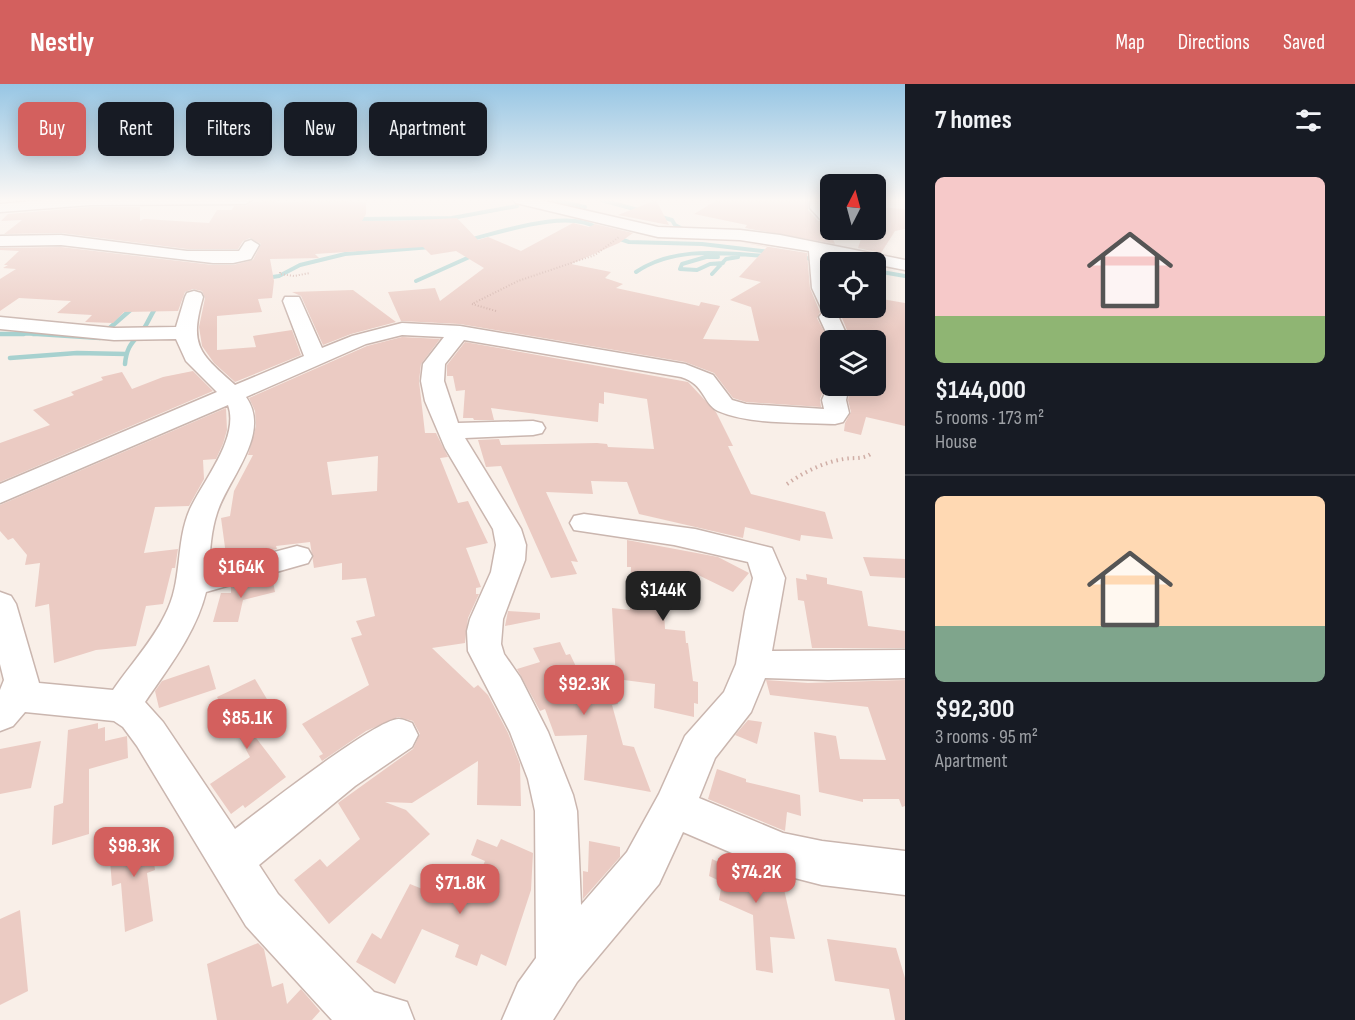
<!DOCTYPE html>
<meta charset="utf-8">
<style>
:root{--surface:#171b24;--page:#242831;--text:#f1f3f6;--muted:#9ea1a6;--line:#363941;--accent:#d3605e}
body{margin:0;font-family:"Sofia Sans Condensed",sans-serif;background:var(--page);color:var(--text);height:100vh;display:flex;flex-direction:column;font-size:22px;white-space:nowrap}
*{box-sizing:border-box;margin:0}
p{font-size:20px;color:var(--muted)}
.icon{flex:none;width:33px;height:33px;fill:none;stroke:currentColor;stroke-width:2;stroke-linecap:round;stroke-linejoin:round}
.map{position:relative;flex:1;overflow:hidden}
.side{display:flex;flex-direction:column;background:var(--surface);width:450px}
.side>*{flex:none}
.hud{position:absolute;left:18px;top:18px;width:570px;height:54px;display:flex;gap:12px}
.needle{width:39px;rotate:6deg}
.fabs{position:absolute;left:820px;top:90px;display:grid;gap:12px}
.fabs a{display:grid;place-items:center;width:66px;height:66px;border-radius:9px;background:var(--surface);box-shadow:0 3px 15px #0003;font-size:30px}
.price{position:absolute;translate:-50% -51px;padding:0 14px;border-radius:12px;background:var(--accent);color:#fff;font-size:20px;line-height:39px;filter:drop-shadow(0 2px 3px #0008)}
.price::after{content:'';position:absolute;left:50%;top:36px;width:18px;height:14px;margin-left:-9px;background:inherit;clip-path:polygon(0 0,100% 0,50% 100%)}
.price.active{background:#222;color:#fff}
ul{padding:0;list-style:none}
li{display:grid;align-content:center;gap:12px;height:318px;padding:0 30px}
li+li{border-top:2px solid var(--line)}
li span{display:grid;place-items:center;height:186px;border-radius:9px;color:#555}
li>.icon{margin-inline-start:auto}
span .icon{width:108px;height:108px;fill:#fffc;stroke-width:1}
li b{font-size:26px}
h2{display:flex;justify-content:space-between;align-items:center;height:72px;padding:0 30px;font-size:26px}
.tag{padding:0 21px;border-radius:9px;background:var(--surface);box-shadow:0 3px 15px #0003;font-size:21px;line-height:54px}
.tag.active{background:var(--accent);color:#fff}
header{display:flex;align-items:center;gap:36px;box-sizing:border-box;height:84px;padding:0 30px;background:var(--accent);color:#fff}
header strong{font-size:28px}
nav{display:flex;gap:33px;margin-inline-start:auto;font-size:21px}
main{display:flex;flex:1;min-height:0}
.map>svg:first-child{display:block}
.lines{fill:none;stroke-linecap:round;stroke-linejoin:round}
.stream-far1{stroke:#a7d1cf;stroke-width:4}
.stream{stroke:#a7d1cf;stroke-width:4.5}
.building{fill:#ebcbc3;fill-rule:evenodd}
.minor-casing{stroke:#cab6af;stroke-width:3}
.path-far1{stroke:#d0aea6;stroke-width:2;stroke-dasharray:1 2;stroke-linecap:butt}
.path{stroke:#d0aea6;stroke-width:4;stroke-dasharray:1.5 4;stroke-linecap:butt}
.minor{fill:#fff;fill-rule:evenodd}
</style>
<header>
<strong>Nestly</strong>
<nav><a>Map</a><a>Directions</a><a>Saved</a></nav>
</header>
<main>
<div class="map">
<svg width="905" height="936" viewBox="0 0 905 936">
<rect width="100%" height="100%" fill="#f9efe8"/>
<g class="lines">
<path class="stream-far1" d="M554 116 585 123
M601 116 642 127
M658 132 672 136 675 141 686 147
M356 135 452 134 517 122
M614 153 629 158 702 160 770 168
M468 156C502 148 569 124 599 145
M799 173 832 178
M680 185 682 180 706 173H718
M680 185 697 186 710 180 723 179
M876 187 905 192
M636 188C675 162 721 169 766 172
M712 190 726 175 738 173
M266 194 279 192 300 181 345 170 431 163
M416 197 474 171"/>
<path class="stream" d="M105 248 135 222
M22 249 100 254
M0 250H24
M33 250 46 248
M10 274 77 269 126 270
M125 280C127 257 137 257 146 241 150 234 153 227 158 220"/>
</g>
<path class="building" d="M276 116 277 119 321 116 366 118V130L362 137H397L457 134 478 156 488 153 521 167 573 139 589 143 595 140 633 149 619 159 571 180 611 188 605 194 623 200 616 204 699 222 701 218 720 222 703 255 759 257 751 223 730 216 761 198 739 193 767 163 739 158 807 169 810 204 820 228 817 234 831 261 825 283 831 295 828 296 820 315 821 323 746 318 733 314 714 289 685 278 460 240 401 237 388 208 435 204 440 217 484 184 456 167 431 171 423 163 315 170 319 174 270 175 274 197 272 214 258 215 262 228 217 232V266L256 263 253 252 292 246 301 271 235 298 214 279 202 262 199 243 205 214 202 207 193 205 185 208 178 227 124 228 113 239 85 238 92 231 57 229 71 217 19 214 0 227V195L16 185 3 184 8 181H4L19 167 0 166V164L61 163 213 181H233L253 176 261 160 250 154 243 157 238 165H187L61 149 4 150 22 136 1 137 8 130 90 123H140V137L144 135 209 139 217 126H232L234 122H245L253 118Z
M656 116 669 141 618 131Z
M717 116H808V126L818 137H825L835 160 745 144 747 141 694 130Z
M876 123 905 125V145L895 147 881 169 858 164 864 146H876Z
M353 206 396 238 351 250 323 261 301 212 292 208Z
M876 214 905 219V342L866 333 861 351 844 347 845 339 851 328 848 316 851 302H876V256H851L842 234 845 230 842 224 876 225 879 224Z
M402 253 440 255 421 280 419 297 425 349H436L448 373 440 374 458 419 468 417 488 459 466 464 481 503 476 504V510H479L468 534 465 559 432 564 474 604 478 601 488 611 508 649 520 680 521 722 477 721 478 677 412 719 385 718 406 726 430 750 329 840 294 796 320 775 327 783 360 755 338 719 413 665 420 650 413 637 398 633 366 647 322 677 319 672 323 670 302 640 369 601 351 554 362 551 356 537 375 532 366 494 342 496V479L314 484 310 458 276 462 277 465 227 478 221 434 230 432 234 407 253 371H248L256 342 255 327 249 314 367 262ZM378 372 377 407 332 411 327 378Z
M465 258 688 298 716 328 733 362H728L751 410 825 428 833 455 801 451 800 457 745 443 743 454 639 430 627 398 591 397 593 410 546 408 578 478 571 477 577 490 551 494 501 382 486 383 478 356 499 355 501 361 597 359 607 360 608 363 654 365 647 315 604 308V320L599 319 598 338 491 324 494 336H474L473 334H463L465 306 456 307 453 292H447V281Z
M193 287 213 307 0 398V359L50 341 33 326 74 311 71 308 103 296 101 293 122 288 132 305 163 293Z
M226 324 227 346 223 360 216 375 203 376 204 395 189 422 155 423 144 469 178 465 175 484H172L163 520 146 522 136 562 96 566 54 579 49 520 35 523 40 479 25 481 27 471 13 454 8 456 0 447V421Z
M627 456 718 473 749 489 733 508 692 488 693 501H688L689 512 663 509 665 545 685 547 686 559H688L693 597 698 598V620L694 619V633L654 624 655 600 616 595 612 524 630 526 631 483H627Z
M863 473 905 475V494L870 492Z
M806 490 827 494V500L862 507 868 542 905 547V564H812L804 517 798 516 796 494 807 496Z
M272 492 275 508 243 516 238 538H213L221 509H231V503Z
M508 527 540 529V535L505 542Z
M560 558 566 571 570 570 582 595 607 592 618 620 612 621 623 661 634 663 651 708 584 696 587 651 555 652 545 625 540 627 517 585 540 578 533 564Z
M209 581 216 605 159 624 155 607 162 597Z
M255 595 274 627 247 642 286 693 245 724 243 721 231 730 210 700 250 673 217 613Z
M766 596 808 599 905 596V722L902 723 899 715H863V718L819 708 814 648 836 652 840 675 886 676 868 623 770 611Z
M748 636 762 638 757 660 735 651Z
M98 639V645L105 643V657L127 652 128 674 89 685V750L52 761 54 722 63 719 68 646Z
M41 657 31 704 0 710V665Z
M717 685 746 695V698L800 711 801 732 787 728 785 747 708 715Z
M150 747 155 786 147 789 153 837 125 848 121 799 112 802 109 762Z
M477 755 497 763 501 755 533 769 531 806 506 882 481 870 477 882 455 873 459 861 422 845 395 900 356 878 372 849 381 855 410 800 465 822 485 777 471 771Z
M589 757 620 763V773L583 815V787L588 788Z
M728 770 777 791 776 805H784L795 855 770 853 773 889 756 886 753 831 719 816 722 798 709 792 712 775 725 781Z
M20 826 28 907 0 921V835Z
M827 855 896 864 905 894V936H895L889 905 835 897Z
M258 859 264 865 272 903 283 899 287 920 301 905 320 927 312 936H217L207 880Z"/>
<g class="lines">
<defs>
<path id="minor" d="M46 116H252L245 120 90 121 0 128V120Z
M514 116H540L658 143 740 146 780 151 905 176V186L825 170 829 184 831 224H840L843 230 839 234 849 256H831V259L819 233 823 228 812 204 809 167 740 156 658 153 516 119Z
M810 116H824V123L831 130 830 135H820L810 124Z
M61 151 187 167H239L245 158 251 156 259 161 251 175 233 179H213L61 161 0 162V152Z
M194 207 201 209 203 213C189 262 199 269 235 301L304 272 283 217 285 213H299L301 217 322 264 352 252 402 239 460 242 685 280 713 291 732 316 746 320 824 325 822 316 830 297 831 302H849L846 316 849 329 843 338 835 340C800 338 750 341 718 327 703 320 705 300 681 293L464 256 445 280 444 297 458 339 533 337 542 339 545 344 542 349 533 351 465 354 521 445 526 461 525 476 503 535 501 560 504 570 520 593 548 648 573 711 577 727 581 821 627 768 659 710 685 652 724 608 736 580 745 527 753 494 748 478 674 461 574 446 570 439 574 432 584 430 695 445 772 464 785 494 772 567 905 566V594L828 596 765 594 751 628 715 674 699 714 783 749 822 757 905 767V811L822 801 783 791 683 748 659 800 577 898 553 936H502L518 899 536 874 535 727 528 695 510 648 468 567 467 547 470 535 491 488 496 461 493 445 445 364 425 317 421 297 423 280 444 253 402 251 366 260 246 313C272 350 228 394 217 429 211 447 210 466 209 485L297 462 308 465 312 472 308 479 206 508C196 549 168 584 145 618L163 638 235 745C259 727 377 634 399 635 403 635 409 638 412 639L418 651 412 663 355 702 259 781 278 810 374 908 407 918 414 936H332L246 842 137 662 123 643 114 637 25 628 13 642 0 647V606L4 596 0 580V508L11 512 16 520 39 599 113 606C130 581 152 558 165 531 183 498 175 459 190 425 203 397 240 353 228 321L0 419V400L217 308 186 277 176 255 114 256 0 245V233L114 244 176 243 185 213 187 209Z"/>
</defs>
<use href="#minor" class="minor-casing"/>
<path class="path-far1" d="M280 188V190L294 192 310 189
M496 227 472 220 518 197 595 171 619 153"/>
<path class="path" d="M787 400C804 388 824 378 844 375 855 373 863 376 872 369"/>
<use href="#minor" class="minor"/>
</g>
<linearGradient id="sky" x2="0" y2="1"><stop stop-color="#97c6e4"/><stop offset="0.47" stop-color="#fcf8f5"/><stop offset="1" stop-color="#fcf8f5" stop-opacity="0"/></linearGradient>
<rect width="905" height="247" fill="url(#sky)"/>
</svg>
<div class="fabs">
<a><svg class="needle" viewBox="-14 -14 28 28"><path d="M0-13l5 13h-10z" fill="#e53935"/><path d="M0 13l5-13h-10z" fill="#9ea1a6"/></svg></a>
<a><svg class="icon" aria-label="locate" viewBox="0 0 24 24"><circle cx="12" cy="12" r="6"/><path d="M12 2v4M12 18v4M2 12h4M18 12h4"/></svg></a>
<a><svg class="icon" aria-label="layers" viewBox="0 0 24 24"><path d="M12 4l9 5-9 5-9-5zM3 14l9 5 9-5"/></svg></a>
</div>
<b class="price" style="left:241px;top:515px">$164K</b>
<b class="price active" style="left:663px;top:538px">$144K</b>
<b class="price" style="left:584px;top:632px">$92.3K</b>
<b class="price" style="left:247px;top:666px">$85.1K</b>
<b class="price" style="left:134px;top:794px">$98.3K</b>
<b class="price" style="left:756px;top:820px">$74.2K</b>
<b class="price" style="left:460px;top:831px">$71.8K</b>
<div class="hud">
<a class="tag active">Buy</a>
<a class="tag">Rent</a>
<a class="tag">Filters</a>
<a class="tag">New</a>
<a class="tag">Apartment</a>
</div>
</div>
<section class="side">
<h2>7 homes<svg class="icon" aria-label="filters" viewBox="0 0 24 24"><path d="M4 7h16M4 17h16"/><circle cx="9" cy="7" r="2"/><circle cx="15" cy="17" r="2"/></svg></h2>
<ul>
<li><span style="background:linear-gradient(#f6c9c9 75%,#8fb573 0)"><svg class="icon" aria-label="home" viewBox="0 0 24 24"><path d="M3 11l9-7 9 7M6 9v11h12V9"/></svg></span><div><b>$144,000</b><p>5 rooms · 173 m²</p><p>House</p></div></li>
<li><span style="background:linear-gradient(#ffd9b3 70%,#7fa58c 0)"><svg class="icon" aria-label="home" viewBox="0 0 24 24"><path d="M3 11l9-7 9 7M6 9v11h12V9"/></svg></span><div><b>$92,300</b><p>3 rooms · 95 m²</p><p>Apartment</p></div></li>
</ul>
</section>
</main>
